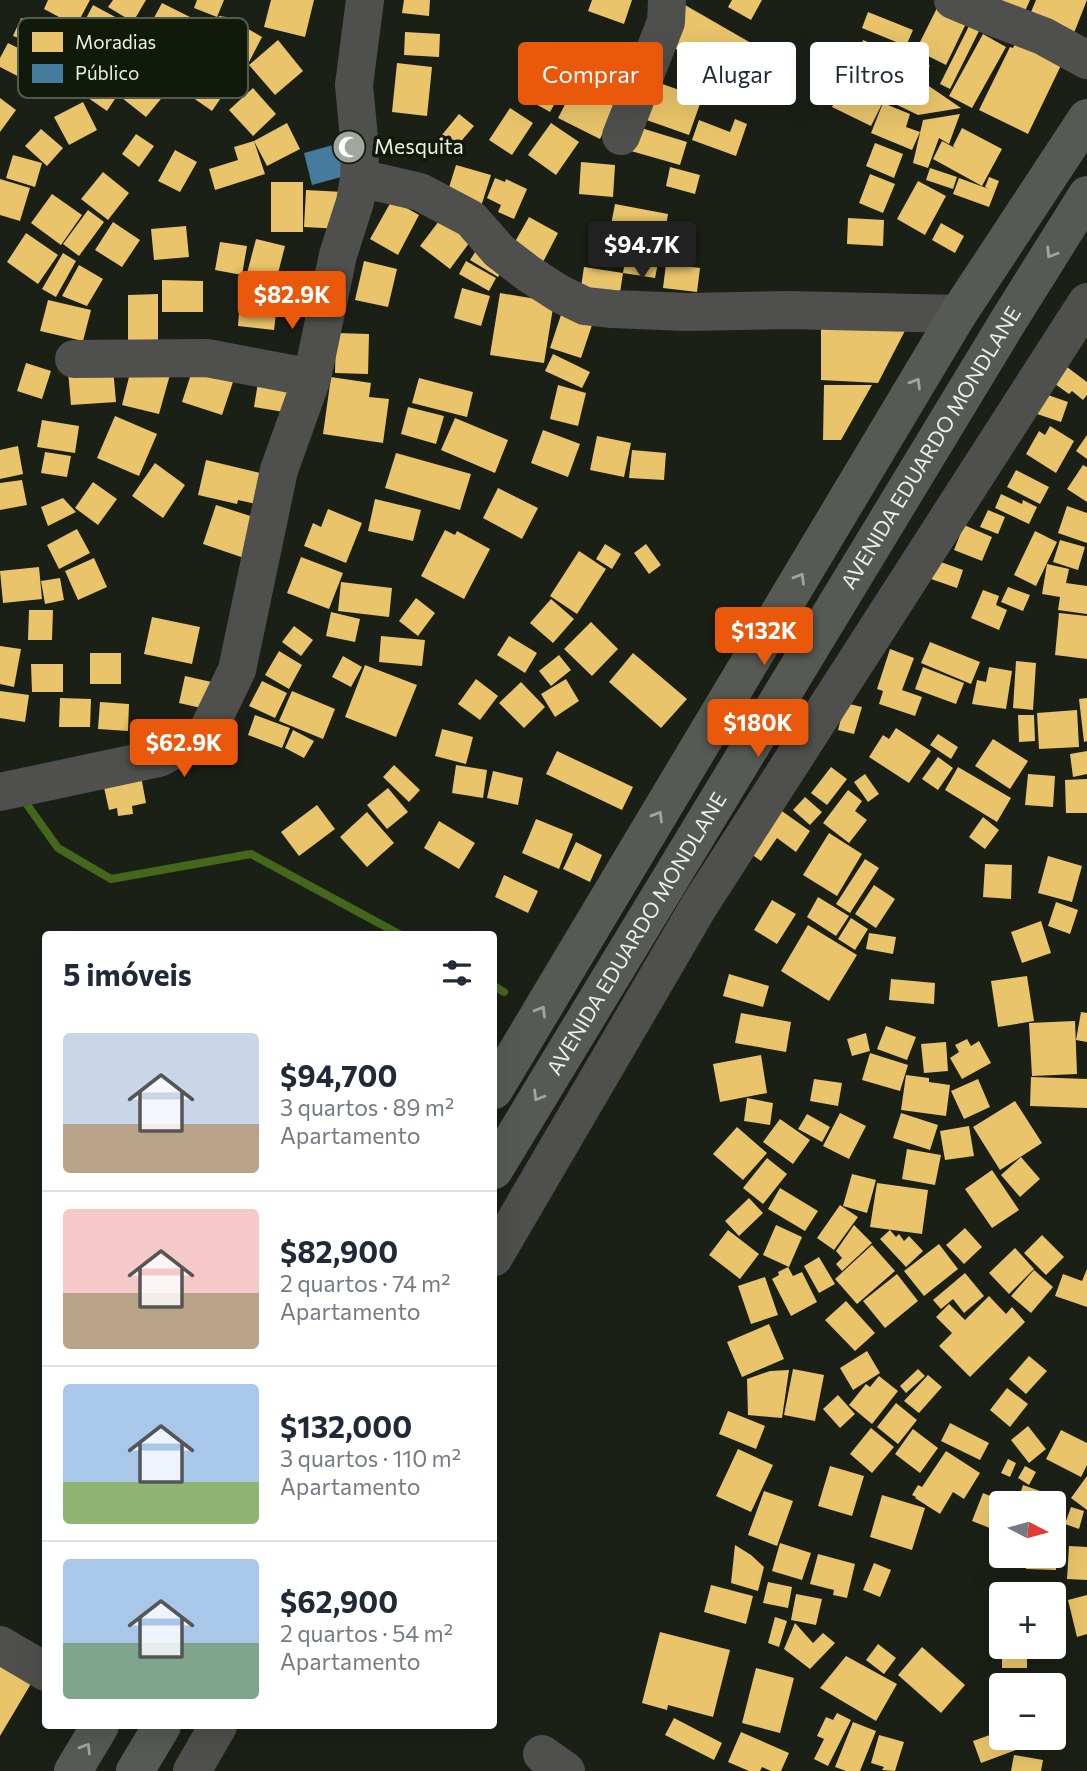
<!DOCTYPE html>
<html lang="pt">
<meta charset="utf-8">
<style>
:root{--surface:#fff;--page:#f2f2f3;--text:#1f2937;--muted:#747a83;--line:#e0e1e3;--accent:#ea580c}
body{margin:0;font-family:Commissioner,sans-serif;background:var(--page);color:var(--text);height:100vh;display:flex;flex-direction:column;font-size:26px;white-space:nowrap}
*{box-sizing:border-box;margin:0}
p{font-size:23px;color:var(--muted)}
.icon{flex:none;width:38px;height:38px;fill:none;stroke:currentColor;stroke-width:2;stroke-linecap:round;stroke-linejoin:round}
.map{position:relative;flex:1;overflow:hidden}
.panel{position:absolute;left:42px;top:931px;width:455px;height:798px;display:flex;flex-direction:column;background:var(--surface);border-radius:7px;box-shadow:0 7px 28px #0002}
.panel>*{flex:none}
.guide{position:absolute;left:518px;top:42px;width:464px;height:63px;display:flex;gap:14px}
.needle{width:46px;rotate:96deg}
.controls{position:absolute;left:989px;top:1491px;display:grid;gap:14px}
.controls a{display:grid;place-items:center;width:77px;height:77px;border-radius:7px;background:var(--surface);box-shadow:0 7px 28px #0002;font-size:35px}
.price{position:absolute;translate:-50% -60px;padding:0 16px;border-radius:7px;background:var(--accent);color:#fff;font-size:23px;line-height:46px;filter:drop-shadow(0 2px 4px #0008)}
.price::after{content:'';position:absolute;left:50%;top:42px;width:21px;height:16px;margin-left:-10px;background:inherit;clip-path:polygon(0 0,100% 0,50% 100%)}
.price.on{background:#222;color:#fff}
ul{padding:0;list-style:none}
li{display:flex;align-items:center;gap:21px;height:175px;padding:0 21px}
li+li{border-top:2px solid var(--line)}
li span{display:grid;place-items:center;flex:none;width:196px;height:140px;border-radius:7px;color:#555}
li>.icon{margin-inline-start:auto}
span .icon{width:84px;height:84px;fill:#fffc;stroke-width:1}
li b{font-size:30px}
h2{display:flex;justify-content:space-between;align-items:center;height:84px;padding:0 21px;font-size:30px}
.tag{padding:0 24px;border-radius:7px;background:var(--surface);box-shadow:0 7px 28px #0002;font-size:24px;line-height:63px}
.tag.on{background:var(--accent);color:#fff}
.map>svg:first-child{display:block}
.homes{fill:#e9c46a}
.public{fill:#457b9d}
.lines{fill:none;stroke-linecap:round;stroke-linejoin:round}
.stream{stroke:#44671b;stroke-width:8}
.minor{stroke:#4f504d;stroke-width:38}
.major{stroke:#575a54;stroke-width:38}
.oneway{stroke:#a0a49c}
.labels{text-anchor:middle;stroke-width:7;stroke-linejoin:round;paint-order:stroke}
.poi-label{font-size:21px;fill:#e9efe4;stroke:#111a0a;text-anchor:start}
.street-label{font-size:21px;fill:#e9efe4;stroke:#111a0a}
.key{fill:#111a0a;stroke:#525a4b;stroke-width:2}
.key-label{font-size:19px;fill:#e9efe4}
</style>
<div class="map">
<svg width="1087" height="1771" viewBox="0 0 1087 1771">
<rect width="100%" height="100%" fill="#1b2016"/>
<path class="homes" d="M48 0H90L76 26 44 9Z
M113 0H146L133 22 108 7Z
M197 0H224L217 17 194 8Z
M271 0H314L305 37 264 27Z
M404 0H430L429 16 402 13Z
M592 0H632L624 24 588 11Z
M732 0H762L751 20 728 7Z
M941 0 971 13 946 65 916 50Z
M986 0H1030L1021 20Z
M1036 0H1087L1070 43 1026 24Z
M162 3 200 22 180 60 142 40Z
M93 5 132 26 116 57 84 39 132 73 107 111 58 77 84 39 77 36Z
M685 5 758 47 741 76 713 60 709 68 664 42Z
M868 12 913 30 906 46 862 28Z
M219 16 240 19 238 23 262 37 249 62 229 50 226 54 206 44Z
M21 18 37 24 30 42 13 36Z
M969 26 979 31 950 89 940 84Z
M405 32 440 34 439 57 404 55Z
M1020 33 1066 55 1028 134 979 110 1010 47 1013 48Z
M983 34 1006 47 972 108 949 96Z
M278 40 303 71 275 95 249 65Z
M863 40 896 54 882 89 849 75Z
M8 43 42 60 31 83 0 67V58Z
M207 47 240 70 212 111 179 88Z
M914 49 930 66 922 75 905 57Z
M537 62 568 80 550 112 518 94Z
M397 63 432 67 427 116 392 112Z
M907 71 961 108 918 115 889 101Z
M141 74 165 94 146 117 122 98Z
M651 80 702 98 689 135 638 117Z
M846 80 884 100 871 126 832 107Z
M575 85 616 105 600 139 558 118Z
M253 88 276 114 253 136 229 110Z
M0 98 16 110 0 132Z
M83 102 97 130 69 145 54 117Z
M883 103 910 114 906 127 920 132 912 150 871 133Z
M510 108 533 123 512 155 489 140Z
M459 114 474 126 451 153 437 141Z
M960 114 949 144 939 138 928 168 913 163 923 120Z
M735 119 747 124 736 156 692 140 699 120 730 132Z
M287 123 300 149 267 166 254 141Z
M551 123 579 142 556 175 528 155Z
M638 127 687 142 680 165 631 151Z
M962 128 1002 149 982 186 933 159 942 141 955 148 953 146Z
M41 129 63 148 47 166 25 146Z
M136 134 154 146 139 167 122 154Z
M254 141 265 174 215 190 209 169 238 160 234 147Z
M875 143 903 154 894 178 866 166Z
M175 150 197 162 180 192 158 181Z
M13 155 42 163 35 187 6 178Z
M581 162 615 165 613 197 579 194Z
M456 165 491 175 478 216 446 197Z
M670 167 700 175 695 194 666 186Z
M930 168 957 177 953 189 926 180Z
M103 172 129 193 108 220 81 199Z
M870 174 895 184 883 213 859 203Z
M989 177 999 181 989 207 953 194 959 178 989 189 985 187Z
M495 178 505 182 506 179 527 189 514 219 498 212 501 205 487 198Z
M0 179 30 188 20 221 0 215Z
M918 181 946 196 925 235 897 219Z
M271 182H303V232H271Z
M306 190 343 192 342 229 304 227Z
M52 194 82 215 61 245 31 223Z
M392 200 419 215 398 255 370 239Z
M615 204 668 214 664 240 610 230Z
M88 210 104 222 79 256 63 244Z
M529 217 558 233 542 264 512 247Z
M848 218 884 220 883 246 847 244Z
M439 221 478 231 450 269 420 246Z
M113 222 140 240 122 267 95 250Z
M941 223 964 236 955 253 932 240Z
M186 226 189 257 154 260 151 229Z
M26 233 58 255 38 284 7 262Z
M256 239 285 246 275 285 246 277Z
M220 242 247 246 242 275 215 270Z
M479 246 507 264 498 277 470 260Z
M627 250 642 252 641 260 658 263 655 278 623 273 620 293 581 287 584 267 623 273Z
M63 253 76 261 56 297 42 289Z
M364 261 397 269 388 307 355 300Z
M466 261 496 278 489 291 459 274Z
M666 264 700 268 697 292 663 288Z
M79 265 103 279 87 306 62 296Z
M283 272 310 281 301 312 277 305 274 330 238 326 240 300 273 304Z
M162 280 203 281V312H162Z
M462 288 490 296 481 326 454 318Z
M500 293 554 302 544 363 490 355Z
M158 294V342H128V295Z
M48 300 91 310 83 341 40 331Z
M561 315 592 325 581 358 550 348Z
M821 320 910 321 878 383 821 380Z
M336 333 369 334 368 374 335 373Z
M553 354 590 372 582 388 545 371Z
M133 361 171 371 159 414 122 405Z
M26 363 51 371 42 399 17 391Z
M194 365 234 379 222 415 182 402Z
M1067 367 1087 382V395L1083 400 1072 391 1069 394 1055 384Z
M113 368 116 402 71 405 68 371Z
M331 377 371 383 369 397 389 399 383 443 323 434Z
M419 378 473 392 467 417 412 403Z
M258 382 294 388 290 413 254 407Z
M558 385 586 393 578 426 550 419Z
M824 385H872L841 440H823Z
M1045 394 1068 402 1061 422 1037 414Z
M408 407 444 416 436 444 401 434Z
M115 416 157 434 139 476 97 458Z
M455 418 508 440 495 473 441 450Z
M42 420 79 426 75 453 37 447Z
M1050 426 1074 441 1056 473 1026 454 1039 431 1045 435Z
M543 430 580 444 568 477 531 463Z
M1087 435V459L1076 451Z
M597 436 631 443 624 477 590 470Z
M18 446 23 474 0 479V450Z
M632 450 666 453 664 480 629 478Z
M45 452 71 456 67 477 41 473Z
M396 453 471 474 460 510 385 488Z
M206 460 269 475 261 505 238 500 237 504 198 495Z
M155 463 185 485 163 518 132 496Z
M1083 465 1087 467V502L1067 489Z
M1016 470 1049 487 1040 504 1007 487Z
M22 480 27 505 0 510V483Z
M93 482 117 499 98 525 75 508Z
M498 488 538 508 522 539 483 518Z
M1001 494 1022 504 1023 500 1037 507 1029 524 995 508Z
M63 498 76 512 48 526 41 507Z
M375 499 421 510 413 541 368 531Z
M216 505 260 519 247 559 203 544Z
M1067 506 1087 513V543L1058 533Z
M328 509 362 523 346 563 304 546 313 523 321 527Z
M988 510 1005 517 998 534 980 527Z
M964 525 992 537 982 561 954 550Z
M77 529 90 553 59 569 47 545Z
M445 530 455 535 457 531 490 549 464 599 421 576Z
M1035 531 1057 542 1036 586 1014 575Z
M1060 540 1085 547 1078 570 1053 562Z
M605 544 621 554 612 569 596 559Z
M646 544 661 565 649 574 634 553Z
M579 551 606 569 577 614 550 596Z
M301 557 343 573 329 609 287 593Z
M94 558 107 587 78 600 65 571Z
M938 561 963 570 957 588 931 579Z
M1047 564 1069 569 1066 583 1087 586V614L1058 610 1060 597 1042 594Z
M39 567 42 599 3 603 0 571Z
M60 578 64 600 45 604 41 581Z
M341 582 392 588 389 617 338 611Z
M1008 587 1030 595 1023 611 1001 602Z
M983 590 999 596 996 605 1007 610 999 630 971 618Z
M416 598 435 613 418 636 399 621Z
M551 599 574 619 553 643 530 623Z
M29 610H53L52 640H28Z
M331 612 360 619 355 642 326 636Z
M1059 613 1087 616V659L1055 655Z
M152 617 200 627 192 664 144 654Z
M591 622 618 649 592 676 564 649Z
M294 626 313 640 301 656 282 642Z
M381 636 425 640 422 666 379 662Z
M509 636 537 653 525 673 497 655Z
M930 642 980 662 971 684 921 663Z
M0 646 21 649 14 687 0 684Z
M890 649 914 658 902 690 922 697 915 716 879 704 883 691 877 689Z
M279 651 302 665 289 689 265 675Z
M90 653H121V684H90Z
M633 653 687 699 661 728 609 682Z
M559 655 571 670 551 686 539 671Z
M343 656 362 667 351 687 332 677Z
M1016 661 1036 663 1033 710 1013 708Z
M31 664H63V692H32Z
M365 665 417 685 396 737 345 717Z
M923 667 964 683 956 704 915 689Z
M989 667 1012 671 1006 709 972 704 977 680 986 682Z
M185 676 216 683 210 710 179 703Z
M476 679 498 696 480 720 458 704Z
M566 679 579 701 555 717 541 694Z
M262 681 287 693 275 718 249 706Z
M521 682 545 707 524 728 499 703Z
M0 691 29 695 25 722 0 718Z
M292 691 335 709 323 739 279 721Z
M60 698 91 699 90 727H59Z
M1087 698V741L1084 742 1079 699Z
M100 702 129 704 128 731 98 729Z
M845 703 862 707 854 734 838 730Z
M1077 710 1079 747 1039 749 1037 713Z
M255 715 290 728 282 748 248 735Z
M1018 715H1034L1035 741 1019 742Z
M896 728 931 751 909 783 869 757 883 735 889 739Z
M442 729 473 737 466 764 435 756Z
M293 730 314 741 304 758 285 748Z
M938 734 958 747 951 759 930 745Z
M993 739 1028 761 1010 789 975 766Z
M557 751 633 787 622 810 546 774Z
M1087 751V774L1073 777 1070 754Z
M938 757 953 768 938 790 922 779Z
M394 765 420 790 409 802 383 777Z
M456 765 487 770 483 798 452 793Z
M831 767 847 779 827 805 811 793Z
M958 767 1011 798 997 822 945 790Z
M493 771 523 778 518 805 487 798Z
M865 774 879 794 868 802 854 782Z
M1028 774 1055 776 1053 807 1025 805Z
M141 776 146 803 132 806 133 814 118 816 117 808 109 810 103 783Z
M1087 779V813H1066L1065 780Z
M388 788 408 812 387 829 367 805Z
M848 790 862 801 855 811 867 820 849 843 823 823Z
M805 797 822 812 810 825 793 810Z
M772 804 810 831 796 852 777 838 761 861 741 847Z
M317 805 335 829 299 856 281 832Z
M367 812 394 843 367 867 340 837Z
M983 817 999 830 985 849 969 837Z
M536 819 573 834 559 869 522 853Z
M439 821 475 843 459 869 424 848Z
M829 833 862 854 837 896 803 875Z
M576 842 602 855 590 882 563 869Z
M1048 856 1082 866 1072 902 1038 893Z
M865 859 879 868 850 913 836 904Z
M985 864 1012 865 1011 899 983 897Z
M504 875 538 891 528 913 495 897Z
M874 885 895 899 876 928 855 914Z
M818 897 849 916 836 936 807 917Z
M772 900 796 914 777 944 754 930Z
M1056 902 1078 910 1070 934 1048 926Z
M851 918 868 929 855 950 838 939Z
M1041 921 1051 953 1022 963 1011 932Z
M808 925 857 955 829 1001 781 971Z
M869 933 896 937 893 954 866 949Z
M729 974 769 986 763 1007 723 996Z
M1027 976 1034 1021 998 1027 991 981Z
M891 979 935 983 934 1004 889 1000Z
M1081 1012 1087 1013V1042L1076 1040Z
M741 1013 791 1022 786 1052 735 1043Z
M1075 1021 1077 1074 1032 1076 1029 1023Z
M886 1026 916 1037 907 1060 877 1049Z
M866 1033 870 1051 852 1056 847 1039Z
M967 1039 971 1046 979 1041 991 1063 962 1079 950 1058 959 1052 955 1045Z
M946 1042 948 1071 924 1073 921 1044Z
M870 1053 908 1065 900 1091 862 1080Z
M761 1055 767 1093 720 1102 713 1064Z
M906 1075 929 1078V1082L950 1085 946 1116 901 1110Z
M1031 1077 1087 1079V1108L1030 1106Z
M814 1079 842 1083 838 1106 810 1101Z
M978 1079 990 1107 964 1119 951 1091Z
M747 1098 773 1103 770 1125 744 1121Z
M1015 1101 1042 1143 1000 1170 973 1127Z
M840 1113 866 1126 849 1159 823 1146Z
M901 1113 938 1125 930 1150 893 1138Z
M807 1114 830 1127 822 1142 798 1129Z
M780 1119 810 1140 793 1164 763 1142Z
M969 1126 974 1156 945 1160 940 1131Z
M737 1127 767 1153 743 1180 713 1154Z
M907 1149 941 1155 935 1185 902 1179Z
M1021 1157 1040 1179 1020 1197 1001 1175Z
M767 1158 787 1174 763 1204 743 1188Z
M992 1170 1019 1210 992 1228 965 1189Z
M852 1174 876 1180 867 1213 843 1206Z
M877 1183 928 1190 922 1234 870 1227Z
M780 1188 818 1211 805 1231 768 1209Z
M749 1198 763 1213 739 1236 725 1221Z
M840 1205 858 1217 834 1250 817 1238Z
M776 1225 802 1237 789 1267 763 1255Z
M854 1225 872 1243 842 1271 836 1264 842 1258 836 1251Z
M965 1228 982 1247 964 1264 946 1245Z
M728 1230 759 1254 740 1279 709 1255Z
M890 1230 896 1237 899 1234 904 1241 909 1236 923 1251 906 1267 880 1239Z
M1042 1235 1064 1257 1046 1275 1024 1253Z
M939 1244 958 1269 924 1296 904 1271Z
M872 1245 895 1271 857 1304 835 1279Z
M1015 1248 1034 1269 1009 1294 989 1273Z
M819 1257 835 1284 819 1293 804 1266Z
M788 1267 793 1276 802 1272 817 1302 791 1316 772 1279 779 1275 778 1272Z
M1087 1269V1307L1055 1296 1063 1274 1082 1281Z
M1034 1270 1053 1287 1031 1313 1011 1296Z
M965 1273 984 1296 964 1313 953 1299 941 1309 933 1300Z
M897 1274 918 1301 885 1328 863 1301Z
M765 1277 778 1315 751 1324 738 1286Z
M989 1296 1006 1314 1012 1307 1025 1322 970 1377 939 1346 952 1333 936 1317 949 1304 965 1320Z
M846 1301 875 1333 855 1351 825 1320Z
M769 1324 784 1359 742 1377 727 1342Z
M867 1351 880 1373 853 1390 840 1368Z
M1029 1356 1047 1371 1026 1394 1009 1379Z
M793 1369 824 1375 815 1421 784 1415Z
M918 1369 925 1376 906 1393 900 1386Z
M789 1370 782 1418 748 1415 747 1379 770 1371Z
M928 1375 942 1387 919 1413 904 1401Z
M879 1376 898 1391 872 1424 849 1405 866 1384 870 1387Z
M1007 1388 1028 1404 1010 1427 990 1410Z
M838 1395 855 1414 840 1428 823 1409Z
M896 1403 917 1420 898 1444 877 1427Z
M728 1411 765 1426 756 1449 719 1434Z
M950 1423 989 1443 980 1460 941 1441Z
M1028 1426 1046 1449 1029 1463 1011 1440Z
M871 1428 894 1447 872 1473 850 1454Z
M913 1429 938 1448 920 1473 895 1454Z
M1061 1430 1087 1443V1465L1081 1477 1046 1459Z
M738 1449 773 1465 751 1512 716 1496Z
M946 1451 980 1473 964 1499 953 1492 940 1514 915 1498 916 1497 912 1495 918 1485 922 1487Z
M1008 1459 1016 1463 1010 1477 1001 1473Z
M830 1466 864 1476 852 1516 818 1506Z
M1025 1466 1036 1472 1029 1485 1018 1478Z
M1087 1476V1510L1071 1498Z
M1023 1485 1040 1491 1036 1503H1029L1018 1500Z
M764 1491 793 1501 777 1546 748 1535Z
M983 1493 1007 1503H1001L1000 1532 972 1521Z
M1048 1493 1066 1499 1061 1514 1054 1511V1503H1045Z
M882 1495 925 1508 912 1550 870 1537Z
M1071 1507 1084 1511 1079 1529 1065 1524Z
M780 1543 811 1553 802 1580 772 1571Z
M1054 1544H1057L1056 1570 1026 1569 1027 1556H1054Z
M735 1545 751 1555 764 1567 758 1591 731 1583Z
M1069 1546 1087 1547V1580L1067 1579Z
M818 1554 855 1564 847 1598 833 1595 834 1590 810 1584Z
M874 1563 891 1570 880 1597 863 1590Z
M768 1582 792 1587 788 1608 763 1603Z
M711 1585 753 1596 746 1624 704 1612Z
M1003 1587 1033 1589V1594H1002Z
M796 1594 822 1599 816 1625 791 1620Z
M1087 1595V1634L1077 1637 1068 1600Z
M775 1617 787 1621 779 1647 768 1643Z
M795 1623 813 1643 823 1633 835 1643 810 1669 784 1649Z
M660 1632 730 1650 713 1717 668 1705 667 1710 642 1703Z
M878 1644 896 1658 884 1674 866 1660Z
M922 1647 965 1685 941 1713 898 1675Z
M1002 1647H1027V1668H1002Z
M846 1656 897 1684 876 1721 820 1688Z
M0 1662 32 1682 0 1736Z
M756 1668 794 1678 780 1733 742 1723Z
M837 1713 851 1720 828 1766 814 1759 824 1739 817 1736 826 1717 833 1720Z
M674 1718 722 1743 714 1760 665 1735Z
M853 1722 876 1731 860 1771H846L835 1767Z
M1001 1731V1738H1015L1019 1749 981 1763 973 1741Z
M741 1732 789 1753 781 1771H771L762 1767 760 1771H749L728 1762Z
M879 1735 904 1742 895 1771 882 1770 884 1767 871 1763Z
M1014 1755 1043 1760 1041 1771H1011Z"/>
<path class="public" d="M351 140 359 172 312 185 304 153Z"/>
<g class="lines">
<path class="stream" d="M23 799 58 848 111 879 251 854 399 934
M494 986 504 992"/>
<path class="minor" d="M953 0 998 19 1043 36 1087 60
M621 136 666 22 667 0
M359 178 420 192 471 219 499 251 529 274 560 294 585 306 613 309 687 312 789 310 958 314
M74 359 207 358 312 378
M0 792 159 758 207 732 237 670 279 470 312 378 338 255 355 202 359 178 360 149 354 85 365 0
M494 1257 699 906 1087 302
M0 1645 46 1672
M542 1754 566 1771
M192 1771 218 1726"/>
<g class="major">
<path d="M494 1090 958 314 1087 118"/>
<path id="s1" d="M494 1170 1007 323 1087 195"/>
<path d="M73 1771 100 1726"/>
<path d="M135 1771 162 1726"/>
</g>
</g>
<defs><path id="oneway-chevron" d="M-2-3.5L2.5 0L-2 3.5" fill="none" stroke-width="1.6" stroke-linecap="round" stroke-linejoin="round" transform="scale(1.75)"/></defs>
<g class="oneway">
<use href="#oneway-chevron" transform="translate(1051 253) rotate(122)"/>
<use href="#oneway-chevron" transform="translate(916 383) rotate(-59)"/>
<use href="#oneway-chevron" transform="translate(800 578) rotate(-59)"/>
<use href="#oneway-chevron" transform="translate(658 816) rotate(-59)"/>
<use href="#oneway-chevron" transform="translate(541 1011) rotate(-59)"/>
<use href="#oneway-chevron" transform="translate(538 1096) rotate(121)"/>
<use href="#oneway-chevron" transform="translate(86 1748) rotate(-59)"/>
</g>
<defs>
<symbol id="mosque-disc" viewBox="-11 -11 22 22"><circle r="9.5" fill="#a1a79c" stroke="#111a0a"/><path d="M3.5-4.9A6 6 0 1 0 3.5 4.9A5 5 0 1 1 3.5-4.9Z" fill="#fff"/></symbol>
</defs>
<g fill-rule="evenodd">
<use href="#mosque-disc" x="330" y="128" width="38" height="38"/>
</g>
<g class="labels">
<g class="poi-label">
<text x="374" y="154">Mesquita</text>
</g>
<g class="street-label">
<text dy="7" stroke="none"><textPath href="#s1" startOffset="844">AVENIDA EDUARDO MONDLANE</textPath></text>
<text dy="7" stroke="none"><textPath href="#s1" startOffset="276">AVENIDA EDUARDO MONDLANE</textPath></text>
</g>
</g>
<rect x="18" y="18" width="230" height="80" rx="10" class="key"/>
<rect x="32" y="32" width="31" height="20" fill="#e9c46a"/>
<rect x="32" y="64" width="31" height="19" fill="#457b9d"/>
<g class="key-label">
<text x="75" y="49">Moradias</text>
<text x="75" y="80">Público</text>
</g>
</svg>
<div class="controls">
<a><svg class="needle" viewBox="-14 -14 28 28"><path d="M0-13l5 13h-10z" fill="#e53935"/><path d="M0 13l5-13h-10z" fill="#747a83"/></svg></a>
<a>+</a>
<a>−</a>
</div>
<b class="price on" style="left:642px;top:281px">$94.7K</b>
<b class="price" style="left:292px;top:331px">$82.9K</b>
<b class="price" style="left:764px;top:667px">$132K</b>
<b class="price" style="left:758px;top:759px">$180K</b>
<b class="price" style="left:184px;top:779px">$62.9K</b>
<div class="guide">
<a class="tag on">Comprar</a>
<a class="tag">Alugar</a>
<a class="tag">Filtros</a>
</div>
<section class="panel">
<h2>5 imóveis<svg class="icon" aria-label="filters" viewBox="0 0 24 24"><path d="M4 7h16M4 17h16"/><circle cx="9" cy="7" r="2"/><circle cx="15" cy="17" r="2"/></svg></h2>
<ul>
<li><span style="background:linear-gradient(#c9d6e8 65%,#b9a48a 0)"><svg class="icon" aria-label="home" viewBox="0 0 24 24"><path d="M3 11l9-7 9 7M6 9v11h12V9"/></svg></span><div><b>$94,700</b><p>3 quartos · 89 m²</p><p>Apartamento</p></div></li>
<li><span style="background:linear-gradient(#f6c9c9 60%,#b9a48a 0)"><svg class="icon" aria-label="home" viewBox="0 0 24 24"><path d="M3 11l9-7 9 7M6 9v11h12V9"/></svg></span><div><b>$82,900</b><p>2 quartos · 74 m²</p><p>Apartamento</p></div></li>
<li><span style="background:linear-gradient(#a9c7e8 70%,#8fb573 0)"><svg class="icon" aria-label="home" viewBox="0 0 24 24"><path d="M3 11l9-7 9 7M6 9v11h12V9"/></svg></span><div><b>$132,000</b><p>3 quartos · 110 m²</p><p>Apartamento</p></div></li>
<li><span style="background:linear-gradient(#a9c7e8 60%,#7fa58c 0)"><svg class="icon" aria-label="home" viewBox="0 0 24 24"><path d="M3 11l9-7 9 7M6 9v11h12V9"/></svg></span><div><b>$62,900</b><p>2 quartos · 54 m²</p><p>Apartamento</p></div></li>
</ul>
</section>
</div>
